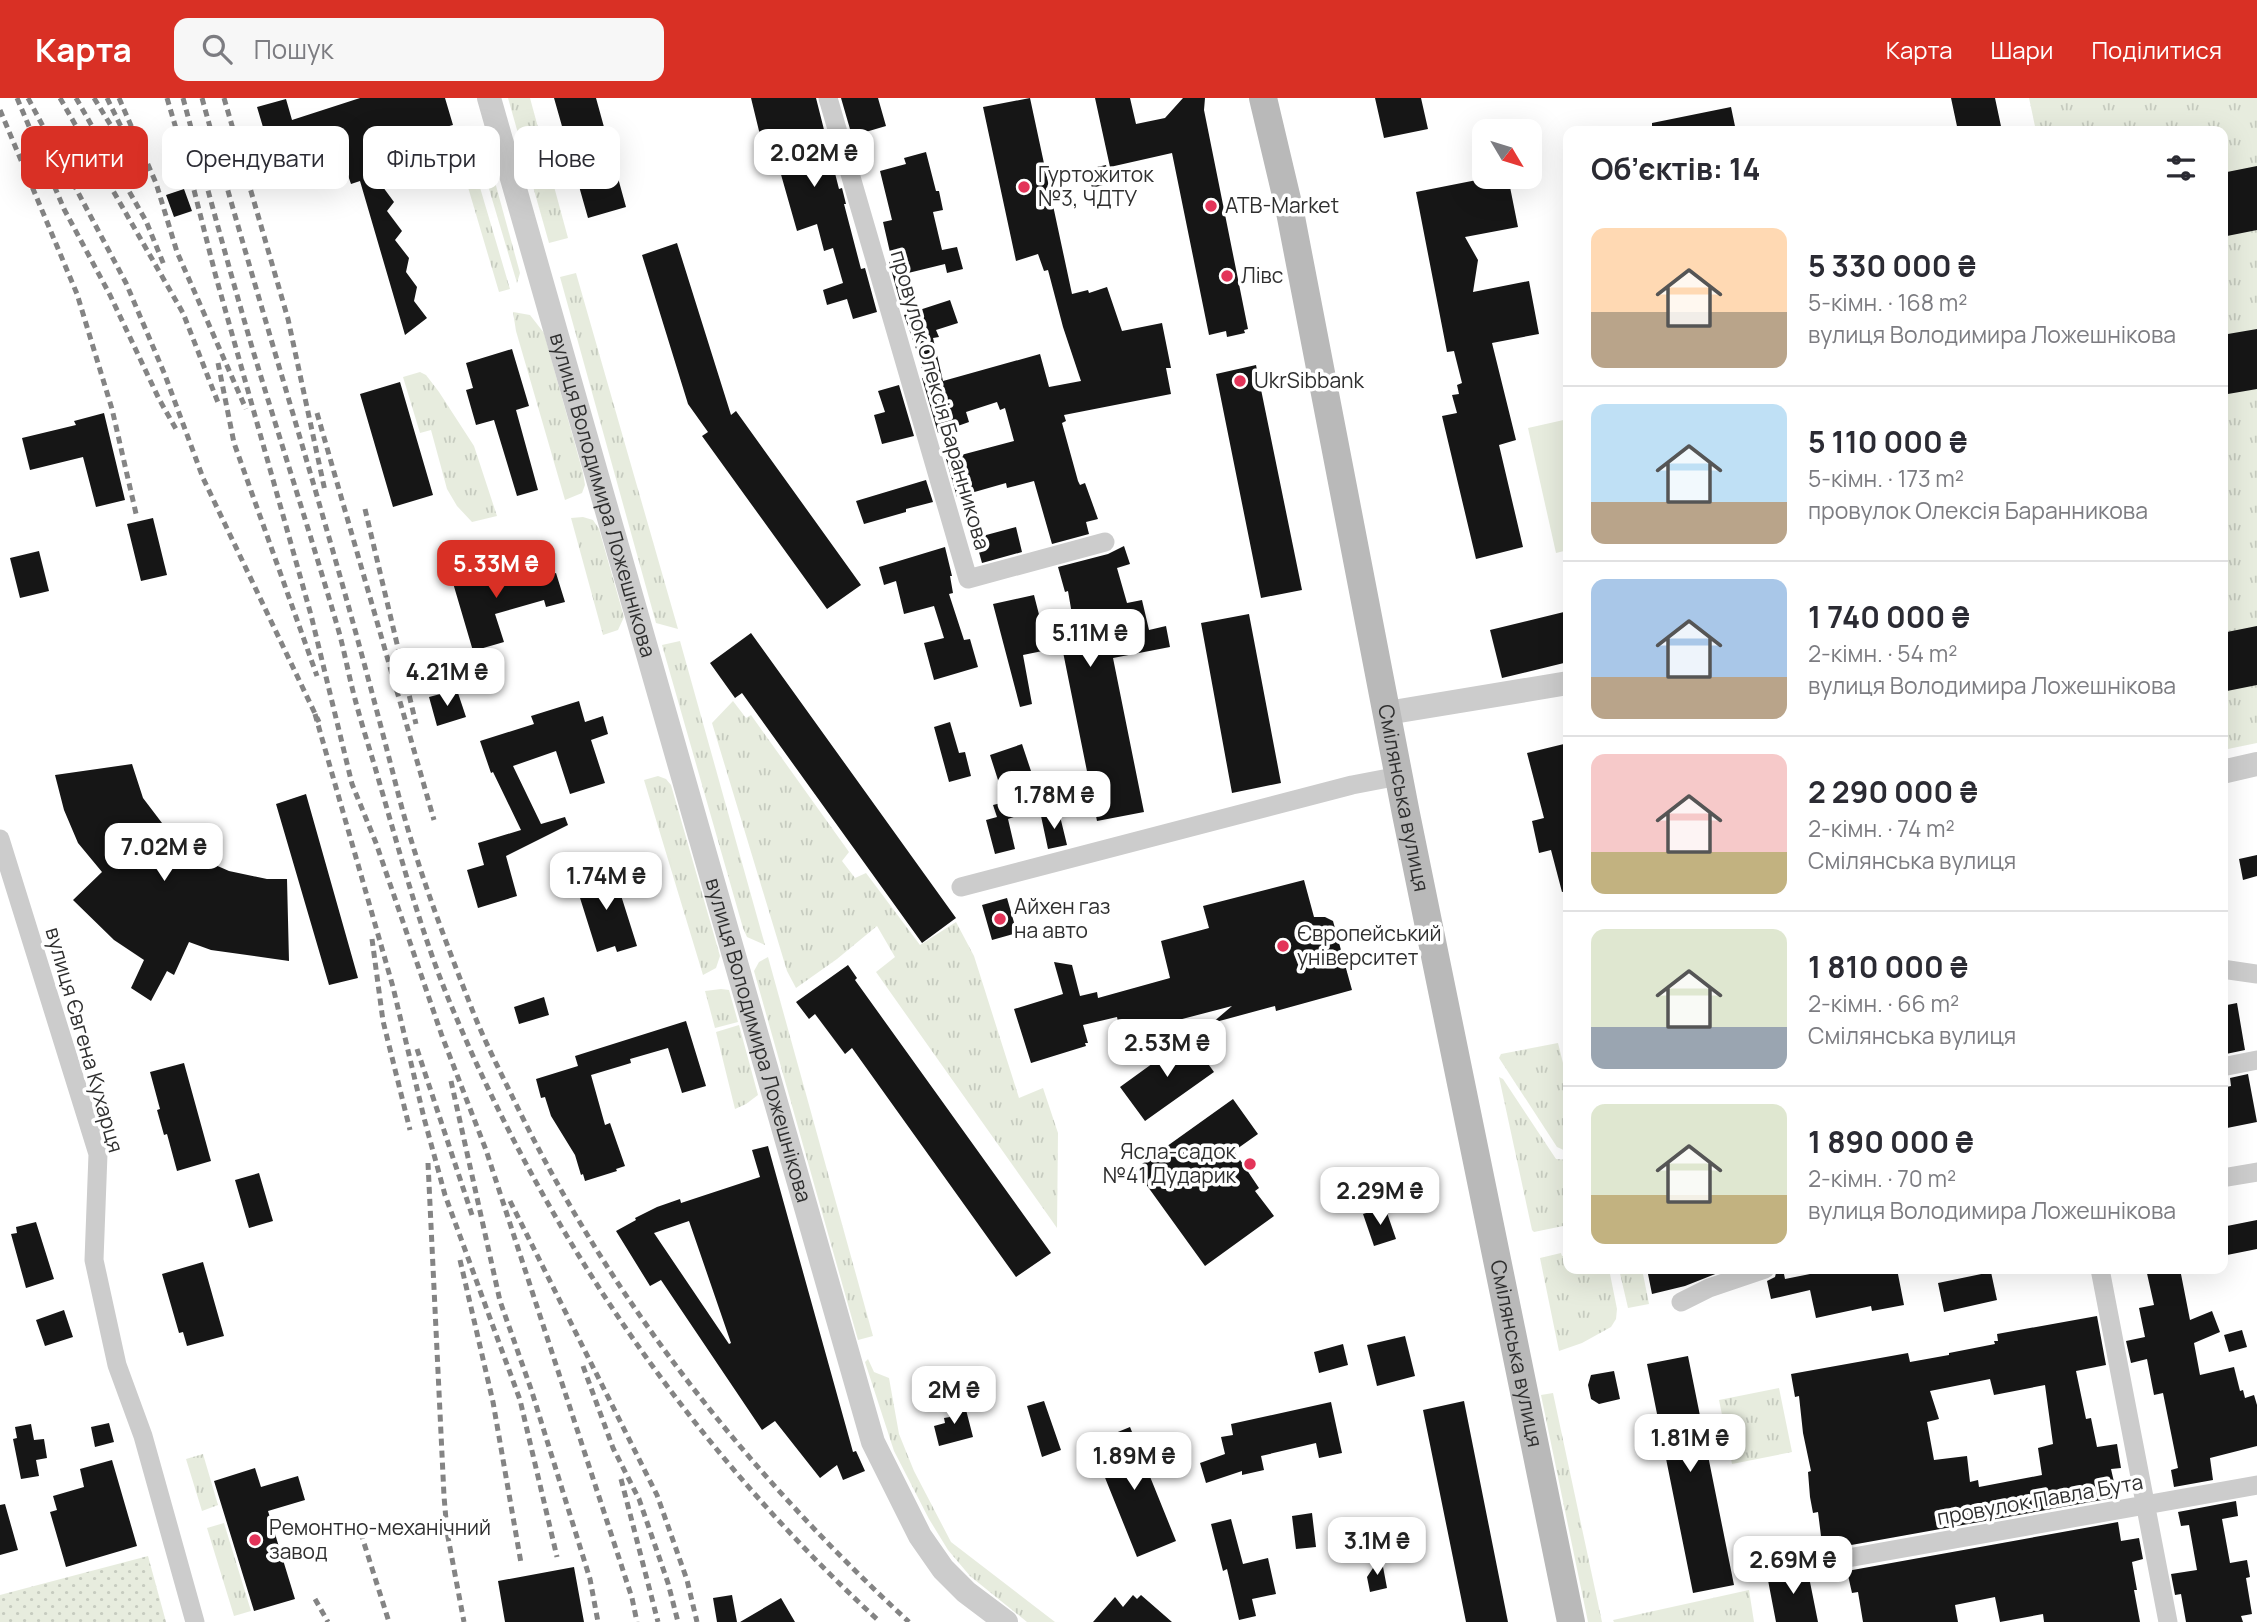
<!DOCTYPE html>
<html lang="uk">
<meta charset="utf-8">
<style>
:root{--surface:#fff;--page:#f7f7f7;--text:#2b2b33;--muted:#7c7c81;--line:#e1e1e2;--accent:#d93025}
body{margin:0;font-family:Manrope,sans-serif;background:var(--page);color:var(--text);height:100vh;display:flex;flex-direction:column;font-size:26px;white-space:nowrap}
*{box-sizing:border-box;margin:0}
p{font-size:23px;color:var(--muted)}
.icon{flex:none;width:38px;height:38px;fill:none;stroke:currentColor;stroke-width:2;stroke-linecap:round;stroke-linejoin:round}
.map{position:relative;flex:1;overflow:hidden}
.panel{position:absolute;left:1563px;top:28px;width:665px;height:1148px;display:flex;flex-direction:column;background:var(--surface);border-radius:14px;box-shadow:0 7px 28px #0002}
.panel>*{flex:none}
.banner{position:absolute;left:21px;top:28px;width:665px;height:63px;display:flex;gap:14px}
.needle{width:46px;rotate:128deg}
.tools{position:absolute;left:1472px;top:21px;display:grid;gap:14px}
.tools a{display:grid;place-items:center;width:70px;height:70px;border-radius:14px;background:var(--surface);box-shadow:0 7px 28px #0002;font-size:35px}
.price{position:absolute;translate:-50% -60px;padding:0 16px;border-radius:14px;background:#fff;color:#222;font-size:23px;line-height:46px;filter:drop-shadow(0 2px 4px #0008)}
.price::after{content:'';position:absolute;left:50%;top:42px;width:21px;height:16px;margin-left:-10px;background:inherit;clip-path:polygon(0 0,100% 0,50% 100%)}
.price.on{background:var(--accent);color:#fff}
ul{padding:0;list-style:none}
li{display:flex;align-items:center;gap:21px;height:175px;padding:0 28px}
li+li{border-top:2px solid var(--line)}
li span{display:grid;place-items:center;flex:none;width:196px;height:140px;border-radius:14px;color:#555}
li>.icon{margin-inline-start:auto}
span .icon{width:84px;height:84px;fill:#fffc;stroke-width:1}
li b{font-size:30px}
h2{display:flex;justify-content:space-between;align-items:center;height:84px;padding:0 28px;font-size:30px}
.pill{padding:0 24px;border-radius:14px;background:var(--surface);box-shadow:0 7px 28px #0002;font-size:24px;line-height:63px}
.pill.on{background:var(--accent);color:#fff}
header{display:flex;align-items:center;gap:42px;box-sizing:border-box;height:98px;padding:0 35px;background:var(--accent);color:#fff}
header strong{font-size:33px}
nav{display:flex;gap:38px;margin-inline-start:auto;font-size:24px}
.search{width:490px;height:63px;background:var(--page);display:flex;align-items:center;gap:18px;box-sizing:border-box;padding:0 24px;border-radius:14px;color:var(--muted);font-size:26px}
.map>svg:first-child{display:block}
.grass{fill:url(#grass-tufts)}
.garden{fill:url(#garden-dots)}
.pitch{fill:#e7ecde}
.building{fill:#161616;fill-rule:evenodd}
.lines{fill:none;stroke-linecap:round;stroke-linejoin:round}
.minor{stroke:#ccc;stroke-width:19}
.tertiary{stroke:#ccc;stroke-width:24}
.secondary{stroke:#b9b9b9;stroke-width:28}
.rail{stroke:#848484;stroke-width:5;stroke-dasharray:7 5;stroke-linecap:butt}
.poi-dot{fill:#e33459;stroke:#fff;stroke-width:2.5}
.labels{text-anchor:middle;stroke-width:7;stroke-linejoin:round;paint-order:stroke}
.poi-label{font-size:21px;fill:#2f2f2f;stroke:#fff;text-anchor:start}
.street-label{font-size:21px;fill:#2f2f2f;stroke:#fff}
</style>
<header>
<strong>Карта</strong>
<div class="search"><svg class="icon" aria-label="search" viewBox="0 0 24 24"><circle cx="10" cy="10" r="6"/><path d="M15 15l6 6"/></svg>Пошук</div>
<nav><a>Карта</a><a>Шари</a><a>Поділитися</a></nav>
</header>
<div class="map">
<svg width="2257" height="1524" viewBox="0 0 2257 1524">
<defs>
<pattern id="grass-tufts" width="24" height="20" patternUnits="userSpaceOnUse" patternTransform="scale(1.75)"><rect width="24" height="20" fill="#e7ecde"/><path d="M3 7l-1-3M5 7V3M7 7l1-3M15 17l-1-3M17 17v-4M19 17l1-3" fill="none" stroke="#c6cbbf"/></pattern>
<pattern id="garden-dots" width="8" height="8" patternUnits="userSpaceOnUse" patternTransform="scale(1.75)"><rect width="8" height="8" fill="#e7ecde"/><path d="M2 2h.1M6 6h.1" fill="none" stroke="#c6cbbf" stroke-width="1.8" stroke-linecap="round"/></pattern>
</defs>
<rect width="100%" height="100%" fill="#fff"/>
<path class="grass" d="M508 0H530L568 140 549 145Z
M2029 0H2257V645L2223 652 2222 33H2036Z
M476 47 483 49 487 55 520 175 517 185Z
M468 49 510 191 499 194 457 52Z
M576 175 678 531 656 525 560 179Z
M513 214 530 217 544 235 583 375 585 387 582 395 565 402 516 233Z
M420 274 426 277 439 294 474 348 497 418 472 424 457 408 447 391 431 332 420 335 403 279Z
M583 419 593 422 599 431 624 519 618 532 603 537 571 420Z
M680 543 765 847 747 839 743 830 662 547Z
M733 603 746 620 751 617 849 754 842 763 855 780 866 775 920 847 956 824 974 858 1019 1000 1043 990 1058 1035 1057 1130 876 874 895 859 877 828 837 861 796 890 787 873 712 625Z
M658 678 666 681 671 687 720 858 716 870 703 877 644 682Z
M768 859 873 1238 858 1242 754 873 759 864Z
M721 891 729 892 738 924 715 930 705 893Z
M739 927 758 997 746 1006 735 1011 716 934Z
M1558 945 1568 985V1054L1557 1049 1499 960 1501 956Z
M1499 979 1503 981 1556 1061 1568 1062V1127L1534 1134 1532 1132Z
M1561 1155 1562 1158 1568 1157V1171H1609L1617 1211 1616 1221 1611 1229 1582 1245 1559 1253 1540 1160Z
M1619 1171H1642L1649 1206 1628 1210Z
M868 1261 874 1274 889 1280 899 1336 914 1373 951 1444 1055 1524H1027L970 1478 948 1452 929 1421 894 1353 865 1264Z
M1779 1290 1792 1354 1732 1366 1719 1302Z
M1553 1295 1602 1524H1588L1541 1297Z
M203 1356 218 1407 202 1413 186 1361Z
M224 1425 251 1513 234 1518 207 1430Z
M1749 1492 1754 1524H1614L1613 1522Z"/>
<path class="garden" d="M148 1458 166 1524H0V1497Z"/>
<path class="pitch" d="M1568 321V452L1556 455 1528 330Z"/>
<path class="building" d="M360 0H445L453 27 367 51 386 76 380 85 394 104 387 113 402 133 395 142 409 160 406 174 417 189 414 203 427 220 405 237 360 83 351 86 332 31 309 38 308 34 268 46 257 9 286 1 292 22Z
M554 0H596L626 109 588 120Z
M751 0H816L839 91 842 90 846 106H844L861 171 865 170 877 214 853 221 847 201 827 207 823 192 843 185 833 150 824 153 817 126 797 133 780 73 775 74 774 69 768 70Z
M841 0H878L886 28 852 38Z
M1030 0 1072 196 1088 192 1089 195 1107 189 1122 233 1162 225 1171 270H1166L1171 296 1064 317 1066 323 1062 325 1078 383 1080 387 1085 385 1098 421 1086 424 1089 436 1052 446 1034 383 1007 390 1006 385 957 399 946 361 1014 343 1005 310 1000 312 997 304 966 314 969 324 938 335 922 280H924L920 262 904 217 950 202 958 225 936 232 939 239 933 240 943 283 1040 256 1049 289 1081 283 1063 229 1048 172 1044 173 1038 156 1016 163 983 9Z
M1095 0H1130L1136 26 1165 20 1183 0H1205L1204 12 1248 231 1244 232 1245 235 1227 239 1226 233 1209 237 1172 55 1110 69Z
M1375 0H1421L1428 31 1384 40Z
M1951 0H1995L2002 33H1958Z
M1731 9 1736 33H1652V25Z
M926 54 936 93H939L943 112 933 114 942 152 957 149 963 171 947 175 945 166 904 176 913 204 901 207 889 164 892 163 883 124 892 122 880 73 906 66 904 60Z
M1106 67 1110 85 1092 90 1088 71Z
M2257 68V132L2222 139V75Z
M1492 79H1508L1518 129 1465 139 1478 162 1473 194 1529 183 1539 236 1492 245 1516 342 1499 347 1523 449 1476 461 1442 318 1457 315 1452 297 1459 296 1457 287 1462 285 1454 253 1447 254 1416 94Z
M184 91 192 113 174 119 166 97Z
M677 145 731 317 736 313 861 487 827 511 702 338 708 334 688 306 642 157Z
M2257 231V291L2222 297V237Z
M512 251 529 308 516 312 538 392 517 398 494 322 476 327 466 292 473 290 466 265Z
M1256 267 1302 492 1261 500 1216 276Z
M400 284 433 397 393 409 360 296Z
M899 287 914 338 882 346 874 317 885 314 878 293Z
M104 315 125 402 96 409 83 359 30 372 22 340 76 327 74 323Z
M926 382 933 404 906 411V414L864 426 856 403Z
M153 420 167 477 141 483 127 426Z
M1016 429 1022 454 982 465 975 440Z
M1124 448 1130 466 1117 470 1127 505 1142 502 1149 532 1166 528 1170 549 1113 560 1144 714 1097 723 1062 549 1023 557 1032 606 1020 609 993 506 1034 497 1044 536 1074 528 1068 493 1065 494 1058 469 1108 456Z
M945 449 952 478H950L953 495 949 496 964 542 970 541 978 569 934 582 924 545 944 540 934 508 904 516 896 483 884 487 879 469Z
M39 453 49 493 20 500 10 460Z
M479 459 487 487 508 480 510 488 556 475 565 504 546 509 544 502 495 516 504 544 473 553 448 468Z
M1568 513V564L1502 580 1490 532Z
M1249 516 1281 685 1232 695 1201 525Z
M2257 528V587L2222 594V535Z
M751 535 956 820 922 845 742 595 735 600 710 565Z
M448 594 450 597 458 595 466 619 437 628 429 599Z
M579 603 585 624 603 618 608 636 591 642 605 685 570 696 556 653 513 668 541 726 565 719 568 727 506 758 517 798 478 810 467 772 484 767 478 745 521 732 493 674 491 675 480 643 534 626 531 618Z
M950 624 959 655 965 654 971 678 949 684 934 629Z
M1568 645V793L1562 794 1551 752 1539 755 1532 723 1544 720 1527 655Z
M1022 646 1043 709 1008 721 1015 751 995 756 986 722 997 719 993 707 1005 704 990 657Z
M132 666 143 700 162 725 189 752 213 766 229 773 267 781H287L289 863 211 852 189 844 174 877 167 873 151 903 131 890 144 862 114 842 73 802 102 774 78 745 64 712 55 677Z
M306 696 358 880 329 887 276 706Z
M1059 714 1067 747 1048 751 1041 718Z
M2257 757V778L2243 782 2239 761Z
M613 772 637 848 617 854 615 848 597 854 575 784Z
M1304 782 1314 819H1325L1333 823 1352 892 1276 913 1275 908 1212 925 1232 908 1121 937 1117 919 1083 927 1088 945H1085L1086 948 1031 965 1014 911 1063 896 1054 864 1072 867 1080 898 1097 894 1098 900 1170 880 1161 843 1209 830 1203 808Z
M1007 800 1017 835 992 842 982 807Z
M848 867 857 880 855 882 1051 1155 1016 1179 852 950 845 956 815 916 809 921 796 904Z
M544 899 549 917 519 926 514 909Z
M2237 905 2245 952 2226 956 2225 949 2222 950V908Z
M686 923 706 988 682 995 668 950 630 961 631 965 591 977 605 1027 610 1025 625 1068 616 1071 617 1073 585 1083 583 1076 581 1077 575 1057 551 1018 545 999 541 1000 536 981 578 968 575 958Z
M1189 939 1214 974 1145 1023 1120 989Z
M184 965 211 1063 177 1073 167 1036 164 1037 157 1012 160 1011 150 974Z
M2248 976 2257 1024 2222 1031V990L2231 988 2230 980Z
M1233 1001 1258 1036 1234 1053 1259 1090 1255 1093 1274 1118 1205 1168 1135 1071Z
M768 1048 853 1354 856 1353 865 1373 843 1382 837 1367 820 1380 775 1323 762 1332 661 1182 650 1188 616 1133 636 1122 635 1120 657 1109 680 1101 681 1105 760 1079 752 1052ZM689 1123 731 1245 729 1246 654 1135Z
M259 1075 273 1123 249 1130 235 1082Z
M1385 1109 1396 1141 1374 1148 1363 1116Z
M2257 1122V1151L2222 1158V1129Z
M36 1124 54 1181 26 1190 11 1136 17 1135 16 1129Z
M203 1164 224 1238 187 1248 183 1234 179 1235 162 1176Z
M1647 1171H1728L1685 1188 1652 1196Z
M1777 1171H1783L1785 1181 1835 1171H1897L1904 1207 1872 1213 1871 1208 1816 1220 1810 1192 1771 1201 1767 1183 1775 1179Z
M2146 1171H2180L2190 1222 2212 1213 2220 1234 2194 1245 2200 1277 2234 1269 2240 1293 2243 1292 2245 1300 2254 1297 2257 1307V1348L2210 1360 2213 1382 2174 1389 2171 1372 2178 1370 2163 1295 2154 1297 2147 1261 2131 1265 2126 1243 2145 1239 2139 1210 2154 1207Z
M1991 1174 1997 1202 1944 1214 1938 1185Z
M64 1212 73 1239 45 1248 36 1222Z
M2097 1218 2106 1267 2076 1273 2086 1321 2091 1320 2097 1349 2117 1346 2121 1370 2111 1371 2117 1397 2113 1398V1400L1829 1451 1823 1454 1818 1414 1813 1415 1810 1399 1808 1374 1811 1373 1803 1335 1799 1298 1795 1299 1791 1276 1908 1255 1910 1264 1949 1257V1255L1995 1246 1994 1243H1998L1997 1236ZM1990 1281 1994 1297 2045 1287 2053 1346 2038 1350 2042 1377 1979 1389 1978 1382 1970 1384 1967 1358 1934 1362 1927 1324 1939 1321 1930 1293Z
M2242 1232 2247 1249 2229 1254 2224 1237Z
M1405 1238 1415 1278 1377 1288 1367 1247Z
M1343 1246 1348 1267 1319 1275 1314 1254Z
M1688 1258 1734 1487 1693 1495 1647 1266Z
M1614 1273 1620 1301 1599 1306 1591 1301 1588 1287 1591 1277Z
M1044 1303 1061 1352 1042 1359 1027 1308Z
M1464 1303 1508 1524H1466L1423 1312Z
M964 1304 973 1339 939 1348 934 1328 945 1325 944 1320 950 1319 948 1308Z
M1331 1304 1342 1355 1319 1360 1316 1345 1261 1358 1264 1372 1242 1377V1373L1206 1385 1200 1365 1225 1356 1221 1339 1233 1337 1231 1326Z
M109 1325 114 1344 95 1349 91 1329Z
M31 1326 34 1342 44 1341 47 1360 36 1362 39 1378 21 1381 13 1341 17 1340 15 1329Z
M1130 1329 1176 1443 1137 1459 1091 1345Z
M112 1362 137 1448 66 1469 50 1414 57 1412 53 1398 84 1389 80 1371Z
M255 1370 261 1389 298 1378 305 1402 268 1413 295 1501 254 1513 214 1383Z
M2236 1403 2238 1418 2222 1421 2230 1465 2247 1462 2250 1479 2246 1480 2252 1516 2241 1518 2243 1524H2186L2181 1496 2175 1497 2171 1476 2197 1472 2189 1427 2181 1428 2178 1414Z
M5 1406 18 1452 0 1457V1407Z
M1312 1415 1316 1449 1296 1451 1292 1418Z
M1231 1421 1243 1466 1268 1460 1276 1496 1252 1501 1256 1518 1239 1522 1227 1471 1223 1473 1211 1426Z
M2118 1424 2121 1443 2139 1440 2143 1461 2132 1464 2137 1492H2134L2140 1524H2044L2043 1516 2000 1524 1995 1499 1955 1507 1958 1524H1863L1858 1494 1852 1495 1847 1473Z
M1381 1458 1387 1490 1370 1494 1367 1479Z
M574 1469 584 1524H505L498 1483Z
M1807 1469 1818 1524H1776L1767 1477Z
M732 1497 737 1524H717L713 1500Z
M1133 1497 1137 1501 1141 1497 1172 1524H1093L1115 1499 1123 1509Z
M781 1500 795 1524H740Z"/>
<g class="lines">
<path class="minor" d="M828 0 968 481 1105 444
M0 741 98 1056 94 1162 117 1267 143 1338 195 1524
M961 789 1352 687 1399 678
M2222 871 2257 876
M2222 969 2257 962
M2222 1080 2257 1074
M2100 1171 2168 1524
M1681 1204 1709 1190 1765 1171
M1831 1463 2257 1387"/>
<g class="tertiary">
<path id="s1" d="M489 0 873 1344 920 1438 943 1471 966 1494 1006 1524"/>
<path d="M1387 615 1568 585"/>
<path d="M2222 674 2257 666"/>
</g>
<path class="secondary" id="s2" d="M1263 0 1290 114 1406 716 1571 1524"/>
<path class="rail" d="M17 0 64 111 110 197 159 301 176 331
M28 0 126 185 165 277 203 380 319 624
M60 0 183 215 219 307
M76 0 146 123 164 167
M94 0 145 83
M107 0 130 47
M119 0 156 85 177 154 246 311
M167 0 193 88 216 179 311 517 352 686 376 745 442 938 486 1052 632 1500 637 1524
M183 0C206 85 229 171 254 256 282 348 312 441 339 534 345 556 349 579 355 601 362 628 371 655 379 683 402 762 423 843 456 919 553 1148 696 1355 880 1524
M202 0C245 157 293 313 338 471 359 545 379 620 398 695 416 766 443 837 470 906 482 938 498 969 513 1000 609 1200 746 1374 909 1524
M224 0 288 221 325 393
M0 12 77 196 112 311 137 420
M218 265 234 345 317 578
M317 315 434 722
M365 411 416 626
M315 616 393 889 424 1020 445 1097 520 1302 557 1459
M372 841 383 923 410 1032
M417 951 472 1117
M451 983 500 1203 531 1291 590 1481 598 1524
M428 1065 444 1398 447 1434 464 1524
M510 1103 657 1397 687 1482 697 1524
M460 1162 493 1304 521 1465
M583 1268 613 1350 639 1401 668 1485 678 1524
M621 1381 658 1524
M357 1423 389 1524
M315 1501 328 1524"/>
</g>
<g class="poi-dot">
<circle cx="1024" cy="89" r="7"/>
<circle cx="1211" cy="108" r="7"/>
<circle cx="1227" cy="178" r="7"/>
<circle cx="1240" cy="283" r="7"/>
<circle cx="1000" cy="821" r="7"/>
<circle cx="1283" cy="848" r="7"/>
<circle cx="1250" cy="1066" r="7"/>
<circle cx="255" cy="1442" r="7"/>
</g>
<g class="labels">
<g class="poi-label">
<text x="1038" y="84">Гуртожиток<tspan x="1038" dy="24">№3, ЧДТУ</tspan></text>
<text x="1225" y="115">ATB-Market</text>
<text x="1241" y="185">Лівс</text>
<text x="1254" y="290">UkrSibbank</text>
<text x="1014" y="816">Айхен газ<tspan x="1014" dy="24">на авто</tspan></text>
<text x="1297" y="843">Європейський<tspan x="1297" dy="24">університет</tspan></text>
<text x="1236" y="1061" text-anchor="end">Ясла-садок<tspan x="1236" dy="24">№41 Дударик</tspan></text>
<text x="269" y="1437">Ремонтно-механічний<tspan x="269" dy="24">завод</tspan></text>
</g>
<g class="street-label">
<text transform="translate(940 302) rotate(74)" y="7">провулок Олексія Баранникова</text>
<text dy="7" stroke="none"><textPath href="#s1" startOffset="413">вулиця Володимира Ложешнікова</textPath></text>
<text dy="7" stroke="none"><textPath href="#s2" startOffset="714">Смілянська вулиця</textPath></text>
<text transform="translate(84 942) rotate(74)" y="7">вулиця Євгена Кухарця</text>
<text dy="7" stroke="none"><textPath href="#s1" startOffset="980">вулиця Володимира Ложешнікова</textPath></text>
<text dy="7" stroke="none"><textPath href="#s2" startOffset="1281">Смілянська вулиця</textPath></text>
<text transform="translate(2040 1402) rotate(-10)" y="7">провулок Павла Бута</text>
</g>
</g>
</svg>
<div class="tools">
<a><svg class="needle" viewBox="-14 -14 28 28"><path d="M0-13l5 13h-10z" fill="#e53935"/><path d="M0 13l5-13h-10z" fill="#7c7c81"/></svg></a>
</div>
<b class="price" style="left:814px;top:91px">2.02M ₴</b>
<b class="price on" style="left:496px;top:502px">5.33M ₴</b>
<b class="price" style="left:1090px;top:571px">5.11M ₴</b>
<b class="price" style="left:447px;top:610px">4.21M ₴</b>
<b class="price" style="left:1054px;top:733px">1.78M ₴</b>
<b class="price" style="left:164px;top:785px">7.02M ₴</b>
<b class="price" style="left:606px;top:814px">1.74M ₴</b>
<b class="price" style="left:1167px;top:981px">2.53M ₴</b>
<b class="price" style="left:1380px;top:1129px">2.29M ₴</b>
<b class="price" style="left:954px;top:1328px">2M ₴</b>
<b class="price" style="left:1690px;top:1376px">1.81M ₴</b>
<b class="price" style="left:1134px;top:1394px">1.89M ₴</b>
<b class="price" style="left:1377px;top:1479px">3.1M ₴</b>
<b class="price" style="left:1793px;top:1498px">2.69M ₴</b>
<div class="banner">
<a class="pill on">Купити</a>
<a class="pill">Орендувати</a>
<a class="pill">Фільтри</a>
<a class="pill">Нове</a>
</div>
<section class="panel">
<h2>Об’єктів: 14<svg class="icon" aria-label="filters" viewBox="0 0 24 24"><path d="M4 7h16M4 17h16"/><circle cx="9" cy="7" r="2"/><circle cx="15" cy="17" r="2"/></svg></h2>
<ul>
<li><span style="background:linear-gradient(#ffd9b3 60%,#b9a48a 0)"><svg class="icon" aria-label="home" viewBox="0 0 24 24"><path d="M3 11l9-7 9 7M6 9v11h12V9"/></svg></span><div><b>5 330 000 ₴</b><p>5-кімн. · 168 m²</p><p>вулиця Володимира Ложешнікова</p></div></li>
<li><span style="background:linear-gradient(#bfe0f5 70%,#b9a48a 0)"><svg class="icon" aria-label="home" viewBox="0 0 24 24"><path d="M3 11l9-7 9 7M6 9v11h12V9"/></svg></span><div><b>5 110 000 ₴</b><p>5-кімн. · 173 m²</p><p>провулок Олексія Баранникова</p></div></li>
<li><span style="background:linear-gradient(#a9c7e8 70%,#b9a48a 0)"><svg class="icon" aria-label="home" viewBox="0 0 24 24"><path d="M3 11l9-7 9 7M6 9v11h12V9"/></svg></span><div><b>1 740 000 ₴</b><p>2-кімн. · 54 m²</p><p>вулиця Володимира Ложешнікова</p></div></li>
<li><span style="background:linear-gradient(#f6c9c9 70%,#c2b280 0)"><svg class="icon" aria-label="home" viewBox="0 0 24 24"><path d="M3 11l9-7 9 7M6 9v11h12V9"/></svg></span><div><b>2 290 000 ₴</b><p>2-кімн. · 74 m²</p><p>Смілянська вулиця</p></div></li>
<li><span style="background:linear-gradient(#dfe7d0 70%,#9aa5b1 0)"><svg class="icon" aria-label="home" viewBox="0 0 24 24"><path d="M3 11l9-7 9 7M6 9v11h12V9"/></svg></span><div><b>1 810 000 ₴</b><p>2-кімн. · 66 m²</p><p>Смілянська вулиця</p></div></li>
<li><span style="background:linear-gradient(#dfe7d0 65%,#c2b280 0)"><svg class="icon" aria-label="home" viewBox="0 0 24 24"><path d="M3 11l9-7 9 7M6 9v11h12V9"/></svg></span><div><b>1 890 000 ₴</b><p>2-кімн. · 70 m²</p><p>вулиця Володимира Ложешнікова</p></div></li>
</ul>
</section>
</div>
